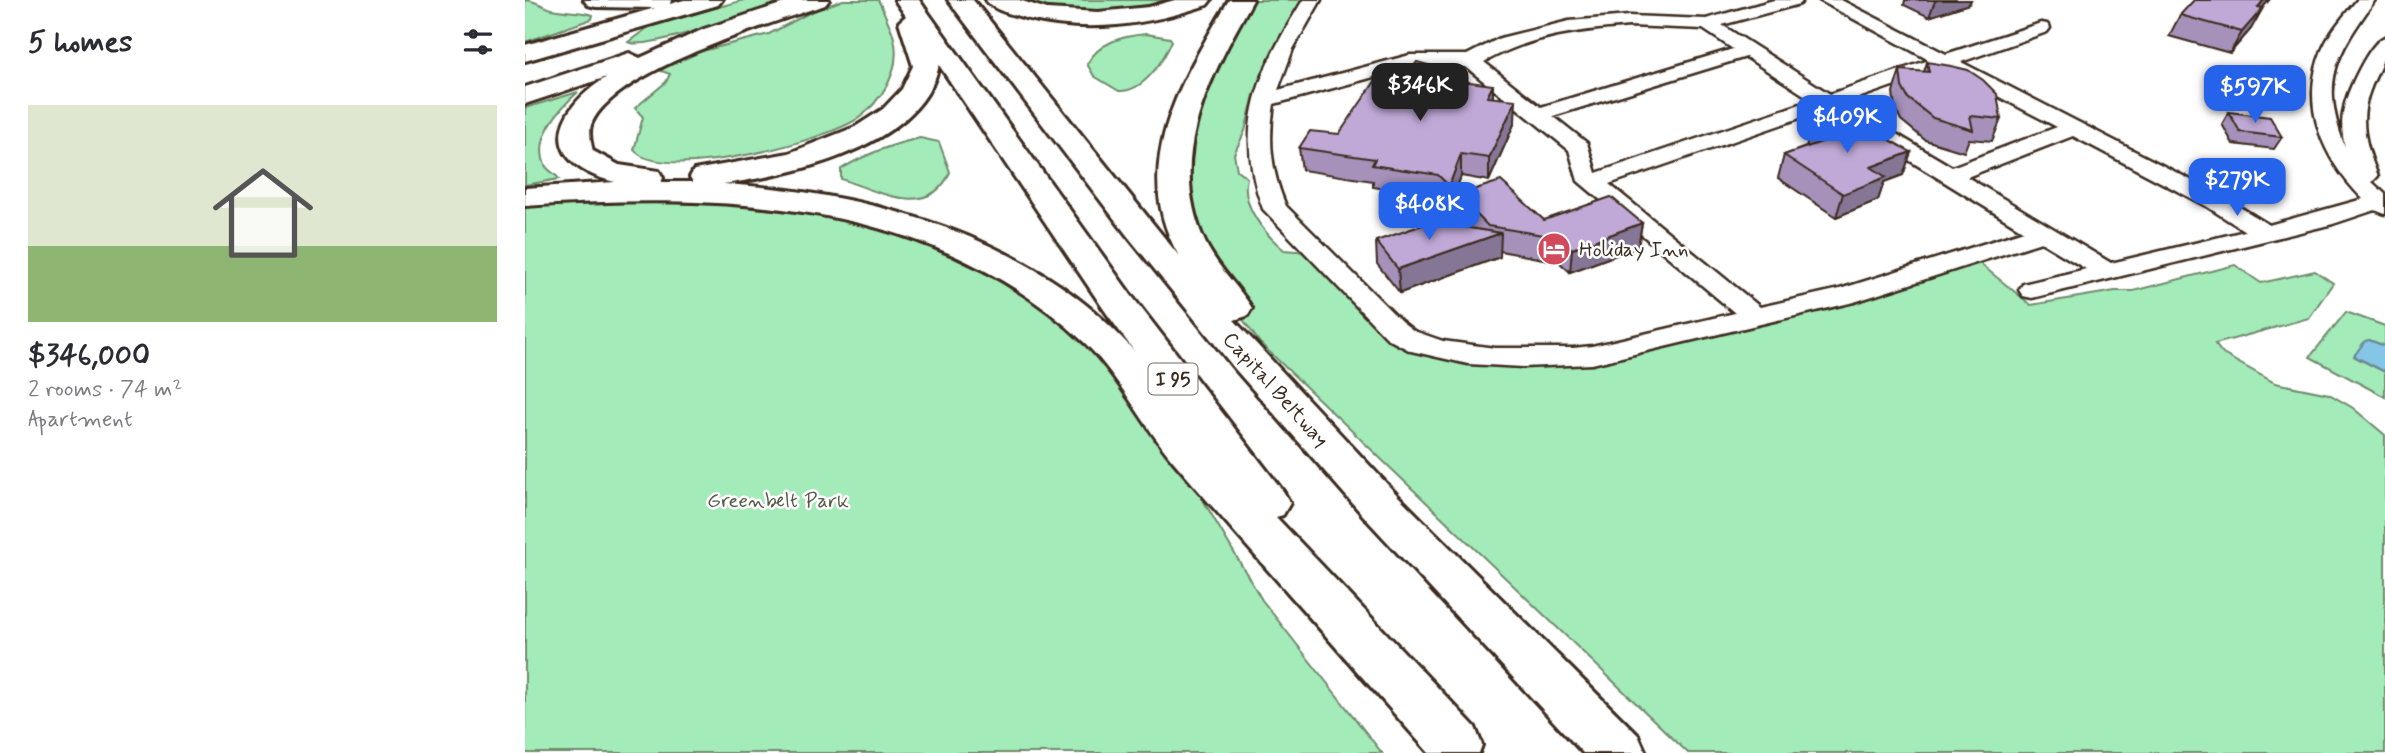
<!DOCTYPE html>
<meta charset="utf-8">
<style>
:root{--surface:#fff;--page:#f7f7f7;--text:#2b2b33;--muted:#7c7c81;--line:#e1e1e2;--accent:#2563eb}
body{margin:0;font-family:Mynerve,sans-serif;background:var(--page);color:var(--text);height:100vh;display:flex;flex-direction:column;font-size:26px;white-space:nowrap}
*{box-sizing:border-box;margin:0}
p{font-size:23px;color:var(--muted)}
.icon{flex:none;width:38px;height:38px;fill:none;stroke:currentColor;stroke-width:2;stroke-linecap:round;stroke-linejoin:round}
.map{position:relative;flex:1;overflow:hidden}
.drawer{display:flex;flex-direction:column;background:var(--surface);width:525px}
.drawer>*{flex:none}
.price{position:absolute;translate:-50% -60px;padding:0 16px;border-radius:14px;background:var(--accent);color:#fff;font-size:23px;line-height:46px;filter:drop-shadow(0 2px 4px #0008)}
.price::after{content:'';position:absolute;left:50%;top:42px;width:21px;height:16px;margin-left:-10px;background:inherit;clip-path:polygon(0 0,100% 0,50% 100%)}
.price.on{background:#222;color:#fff}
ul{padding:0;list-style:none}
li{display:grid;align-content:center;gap:14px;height:371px;padding:0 28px}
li+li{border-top:2px solid var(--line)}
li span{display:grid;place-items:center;height:217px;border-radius:0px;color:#555}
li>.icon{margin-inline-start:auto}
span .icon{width:126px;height:126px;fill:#fffc;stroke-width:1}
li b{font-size:30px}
h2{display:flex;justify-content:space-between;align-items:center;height:84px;padding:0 28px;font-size:30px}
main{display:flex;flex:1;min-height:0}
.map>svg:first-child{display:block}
.green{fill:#a3ebb9;stroke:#6f8a6c;stroke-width:2}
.water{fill:#85c5e5;stroke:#678795;stroke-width:2}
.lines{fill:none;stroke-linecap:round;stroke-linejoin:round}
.minor-casing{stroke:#3b2a1e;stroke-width:5}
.highway-casing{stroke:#3b2a1e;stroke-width:6}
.minor{fill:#fff;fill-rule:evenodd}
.highway{fill:#fff;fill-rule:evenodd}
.wall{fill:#a591b9;stroke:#3b2a1e;stroke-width:2}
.shaded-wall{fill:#867696;stroke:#3b2a1e;stroke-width:2}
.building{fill:#c0a9d7;stroke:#3b2a1e;stroke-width:2}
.labels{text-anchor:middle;stroke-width:5;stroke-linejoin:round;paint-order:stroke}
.shield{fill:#fff;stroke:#766a62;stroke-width:2}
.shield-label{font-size:19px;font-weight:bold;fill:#3b2a1e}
.poi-label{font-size:21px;fill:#3b2a1e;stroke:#fff;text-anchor:start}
.street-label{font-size:21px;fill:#3b2a1e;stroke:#fff}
.park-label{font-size:21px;fill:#555a45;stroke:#fff}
</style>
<main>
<section class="drawer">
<h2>5 homes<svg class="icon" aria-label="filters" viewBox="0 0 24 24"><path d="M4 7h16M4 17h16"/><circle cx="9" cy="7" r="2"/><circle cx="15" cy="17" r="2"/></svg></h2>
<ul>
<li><span style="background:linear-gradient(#dfe7d0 65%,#8fb573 0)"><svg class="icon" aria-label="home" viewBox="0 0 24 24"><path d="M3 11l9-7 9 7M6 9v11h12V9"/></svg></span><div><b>$346,000</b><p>2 rooms · 74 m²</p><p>Apartment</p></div></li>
</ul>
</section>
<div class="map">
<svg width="1860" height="753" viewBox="0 0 1860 753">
<rect width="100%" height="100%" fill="#fff"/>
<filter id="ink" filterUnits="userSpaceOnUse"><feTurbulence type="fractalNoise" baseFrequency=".0143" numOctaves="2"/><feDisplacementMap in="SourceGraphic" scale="14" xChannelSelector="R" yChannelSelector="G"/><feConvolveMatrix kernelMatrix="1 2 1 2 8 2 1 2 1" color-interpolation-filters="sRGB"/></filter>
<g filter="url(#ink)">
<path class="green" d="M0 0C9 0 17 6 27 9 40 12 55 11 68 15L67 19 0 42Z
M219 0H265C237 8 122 52 103 42L125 26Z
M318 0H353C358 8 360 16 364 24 380 58 366 89 339 114 311 140 136 184 109 150L118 117 110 108 141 82 145 74 131 69 158 56 244 34 286 12Z
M501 0H647C608 11 538 17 501 0Z
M716 0H778L729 95 720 131 709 154 712 170 722 178C715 205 740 234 759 250L795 253 879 337 1035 357 1385 283 1453 262 1506 305 1590 291H1608L1710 265 1736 283 1790 271 1808 283 1784 318 1690 344 1698 354 1750 383 1804 394 1828 408 1860 435V753H1163L735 343 695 288 648 178Z
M621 34 645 38 647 41C638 61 619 92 594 91L569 76 562 64C574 42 598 36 621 34Z
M53 92C35 108 8 138 20 165 23 171 31 174 34 179L0 185V108Z
M395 138 414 142 425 172C405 220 352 191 316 179V169C341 154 367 144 395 138Z
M112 202H177L287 214 330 222 372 231 481 277 575 350 652 456 737 600 857 753H0V207Z
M1821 312 1860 326V346L1844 340 1830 357 1860 372V397L1785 357Z"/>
<path class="water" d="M1844 340 1860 346V372L1829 356 1840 341Z"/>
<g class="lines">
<defs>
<path id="minor" d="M778 0H796L768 49 753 90 885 55H942L975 38 1044 21 1104 16 1181 19 1249 0H1278L1275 4 1197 25 1305 94 1404 60 1294 0H1316L1421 54 1516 23 1522 24 1525 28 1522 32 1436 62 1697 196 1744 225 1838 199C1798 159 1773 104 1798 48 1806 30 1820 15 1832 0H1850C1812 54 1794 79 1820 147 1817 134 1816 121 1819 108 1822 92 1845 41 1860 37 1860 65 1854 66 1845 90 1833 120 1841 147 1853 176L1847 182 1860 194V214L1850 210 1808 224 1507 298 1498 296 1494 290 1498 284 1561 269 1516 242 1329 302 1067 364 998 367 943 364 886 351 863 339 738 209C707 126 734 71 778 0ZM1104 26 1178 29 1208 49 1016 107 959 62C1008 35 1049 31 1104 26ZM1221 57 1287 100 1071 173 1062 143 1028 116ZM886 67H941L1044 150 1053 181 1210 313 1067 346 1048 348H970L918 341 889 331 876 321 761 206C746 171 743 141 749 104ZM1419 68 1532 127 1427 167 1319 103ZM1301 109 1499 231 1315 289 1235 307 1084 184ZM1548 136 1681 206 1720 231 1586 263 1442 177Z"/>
<path id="highway" d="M59 0H146L145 4 159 0H197L193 5 0 61V45L130 8 71 7 63 5Z
M268 0H304L300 5C247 23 86 71 66 125 64 132 66 144 68 151L94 165 134 171 138 178 136 182H168L165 177 169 170 264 153 330 127 358 109 377 89 388 66 374 22 381 16 370 0H394L606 295 758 491 765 503 758 515 751 517 950 727 957 745 954 753H904C819 656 733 560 649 462 618 425 596 379 561 344 408 198 199 193 0 206V188L90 182C15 164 24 113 82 77L0 104V87L104 53 115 58 179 29ZM414 65 580 311 609 351C510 237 344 192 198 184 269 175 396 146 414 65Z
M423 0H448L654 256C602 166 658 78 704 0H728C686 75 640 156 680 242 692 267 713 286 727 308L722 316 709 320 875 498 1113 735 1121 753H1058L844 522 710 369 601 234Z
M461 0H494L522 9 573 12 624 7 650 0H686L682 5C622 25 563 34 500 18 488 14 468 11 461 0Z"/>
</defs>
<use href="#minor" class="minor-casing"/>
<use href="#highway" class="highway-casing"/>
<use href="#minor" class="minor"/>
<use href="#highway" class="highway"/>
</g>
<path class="wall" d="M1380 0H1446L1444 4 1404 17 1379 5Z
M1744 0 1737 8 1726 29 1705 53 1644 36 1655 15Z
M1402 62 1476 119 1467 141 1444 139 1439 152 1400 140 1376 120 1370 109 1368 92 1375 70 1399 72Z
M934 81 968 97 990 122 964 181 936 176 924 209 913 198 848 187V181L777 170 774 148 814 134Z
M1704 112 1757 137 1749 149 1708 144 1697 124Z
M1285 132 1386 152 1378 175 1359 182 1353 200 1311 217 1253 178 1259 155 1281 147Z
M932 195 1019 220 1117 223 1113 247 1045 272 1034 262 975 251V257L875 293 852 264 851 241 942 228 932 218Z"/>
<path class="shaded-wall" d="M1413 0H1446L1444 4 1404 17 1410 1Z
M1739 0H1744L1726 22 1738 8 1726 29 1705 53 1717 32 1733 7Z
M934 68V89L929 80Z
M968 85V107L962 97Z
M991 100 990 122 964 181V158Z
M1386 152 1378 175 1359 182 1353 200 1311 217 1318 194 1346 167Z
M936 154V176L924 209V186Z
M1117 223 1113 247 1045 272 1047 249Z
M976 233 975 257 875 293 873 269Z"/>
<path class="building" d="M1669 0H1739L1733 7 1738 8 1717 32 1655 15Z
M892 62 914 68H934L929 80 968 85 962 97 991 100 964 158 936 154 924 186 913 175 847 165 850 159 774 148 785 131 814 134 857 71 882 75Z
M1402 62 1426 66 1443 70 1458 80 1472 94 1476 119 1445 116 1448 130 1408 118 1383 98 1377 87 1375 70 1404 72Z
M1704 112 1745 117 1757 137 1715 132Z
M1326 118 1386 152 1346 167 1361 177 1318 194 1259 155 1299 141 1285 132Z
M976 181 1019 220 1086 197 1117 223 1047 249 1036 238 963 226 932 195Z
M906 222 976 233 873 269 851 241Z"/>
</g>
<defs>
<symbol id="hotel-disc" viewBox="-11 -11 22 22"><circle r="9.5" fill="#d1495b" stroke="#fff"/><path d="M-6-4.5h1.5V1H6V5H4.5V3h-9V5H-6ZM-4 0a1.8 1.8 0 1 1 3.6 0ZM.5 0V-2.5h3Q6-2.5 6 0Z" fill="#fff"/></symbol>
</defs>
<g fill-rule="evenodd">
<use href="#hotel-disc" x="1010" y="230" width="38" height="38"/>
</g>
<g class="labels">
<rect class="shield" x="623.5" y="363.5" width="49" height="31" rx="5"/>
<g class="shield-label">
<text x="648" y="386">I 95</text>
</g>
<g class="poi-label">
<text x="1054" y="256">Holiday Inn</text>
</g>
<g class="street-label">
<text transform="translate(751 389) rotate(48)" y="7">Capital Beltway</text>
</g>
<g class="park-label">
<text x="253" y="507">Greenbelt Park</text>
</g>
</g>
</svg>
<b class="price on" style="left:895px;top:123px">$346K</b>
<b class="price" style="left:1730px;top:125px">$597K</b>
<b class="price" style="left:1322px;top:155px">$409K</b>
<b class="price" style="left:1712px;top:218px">$279K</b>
<b class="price" style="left:904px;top:242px">$408K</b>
</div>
</main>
